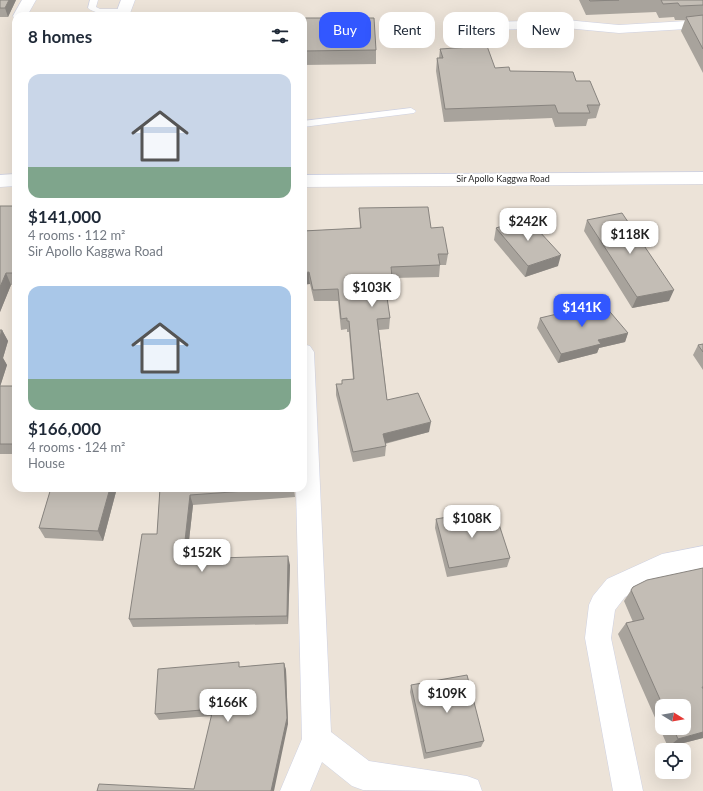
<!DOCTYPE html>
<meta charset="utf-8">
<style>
:root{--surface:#fff;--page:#f6f6f7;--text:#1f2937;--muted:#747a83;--accent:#3257ff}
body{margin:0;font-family:Lato,sans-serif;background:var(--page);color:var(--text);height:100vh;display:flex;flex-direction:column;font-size:15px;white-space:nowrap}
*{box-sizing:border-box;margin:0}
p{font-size:13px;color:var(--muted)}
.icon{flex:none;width:22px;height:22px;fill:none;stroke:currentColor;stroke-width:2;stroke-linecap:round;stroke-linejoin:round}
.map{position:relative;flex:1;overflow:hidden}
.sheet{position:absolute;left:12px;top:12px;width:295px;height:480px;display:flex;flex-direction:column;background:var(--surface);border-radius:12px;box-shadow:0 4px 16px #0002}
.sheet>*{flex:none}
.hud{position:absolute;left:319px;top:12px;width:324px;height:36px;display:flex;gap:8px}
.needle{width:26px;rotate:101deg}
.buttons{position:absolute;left:655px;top:699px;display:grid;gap:8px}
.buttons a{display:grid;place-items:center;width:36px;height:36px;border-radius:8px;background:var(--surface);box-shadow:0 4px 16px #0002;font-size:20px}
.price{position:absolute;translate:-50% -34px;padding:0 9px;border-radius:8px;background:#fff;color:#222;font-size:13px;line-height:26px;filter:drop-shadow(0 1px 2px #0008)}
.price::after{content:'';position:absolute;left:50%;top:24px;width:12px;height:9px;margin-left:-6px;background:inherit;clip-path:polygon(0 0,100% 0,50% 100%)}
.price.active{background:var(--accent);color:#fff}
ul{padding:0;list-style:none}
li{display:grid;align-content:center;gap:8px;height:212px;padding:0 16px}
li span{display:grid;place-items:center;height:124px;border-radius:12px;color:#555}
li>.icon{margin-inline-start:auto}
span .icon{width:72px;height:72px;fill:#fffc;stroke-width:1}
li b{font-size:17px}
h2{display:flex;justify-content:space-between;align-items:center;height:48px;padding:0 16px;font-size:17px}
.tag{padding:0 14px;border-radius:12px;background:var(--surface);box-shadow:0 4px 16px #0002;font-size:14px;line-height:36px}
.tag.active{background:var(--accent);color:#fff}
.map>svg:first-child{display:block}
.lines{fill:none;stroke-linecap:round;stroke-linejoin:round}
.lane-casing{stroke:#ced1e2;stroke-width:1}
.street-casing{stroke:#ced1e2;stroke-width:1}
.secondary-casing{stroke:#ced1e2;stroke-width:1}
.lane{fill:#fff;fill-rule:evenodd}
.street{fill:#fff;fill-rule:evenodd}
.secondary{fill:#fff;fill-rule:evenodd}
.wall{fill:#a8a39c;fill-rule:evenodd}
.shaded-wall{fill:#88847f}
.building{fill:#c3bdb5;stroke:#88847f}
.labels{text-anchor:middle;stroke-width:3.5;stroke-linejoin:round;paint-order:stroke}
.far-street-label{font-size:9px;fill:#282828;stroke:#fff}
</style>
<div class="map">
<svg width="703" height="791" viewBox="0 0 703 791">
<rect width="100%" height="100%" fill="#ece3d8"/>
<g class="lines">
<defs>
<path id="lane" d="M90 0H98L96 7 100 9H124L128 12C122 18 94 14 88 8Z
M411 108 416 111 414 113 303 127V121Z"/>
<path id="street" d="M22 0H36L27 16H16L15 19 13 16Z
M121 0H135L129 16H115Z
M566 20 619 25 703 20V28L619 33 566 28 492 30 487 29 485 26 487 23 492 22Z
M303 344 310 346 314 352 331 732 369 761 467 776 478 780 482 791 363 790 352 786 322 762 310 791H280L302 739 296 488H303Z
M703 546V570L665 577 625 597 615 610 611 638 643 791H613L585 638 589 605 593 596 607 579 662 554Z"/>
<path id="secondary" d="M703 172V184L303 187V175Z
M16 174V186L0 187V175Z"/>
</defs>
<use href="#lane" class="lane-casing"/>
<use href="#street" class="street-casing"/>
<use href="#secondary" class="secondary-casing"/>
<use href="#lane" class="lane"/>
<use href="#street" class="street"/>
<use href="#secondary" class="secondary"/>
</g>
<path class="wall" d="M0 0H16L8 17H0Z
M579 0H703V73L681 31 685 20H675L674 17 659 18 656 12 586 15Z
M303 18 376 50V64L303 65Z
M440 49 495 68 510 71 576 81 600 105 596 118 588 119 586 126 555 127 552 118 444 122 436 71 437 58H439Z
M0 206H16V284L11 285 0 312Z
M359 208 431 228 448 254 446 265H440L439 277 392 278V288L386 289 390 318 389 329 379 330 387 400 429 432 385 444 386 446 385 456 353 462 336 395V384H342V380L353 379 349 332H347V329L341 330 338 301H314L310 284 303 231 360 228Z
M587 220 669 301 632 308 584 231Z
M496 228 558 266 525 277 494 240Z
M580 312 628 333 625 342 599 348 597 353 558 363 537 328 540 318Z
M0 330H2L8 341 3 358 7 365 0 386H16V454H0Z
M703 344V370L693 355 698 345Z
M51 488H117L103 541 45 538 39 528Z
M160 488H294L295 497 193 505 187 558 290 565 288 624 133 627 129 619 157 534Z
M436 519 510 558 507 567 447 577 435 528Z
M703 568V738L668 747 618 634 626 623 633 622 624 601 633 587ZM662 706H684V728H662Z
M284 663 286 670 288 724 194 789 212 716 159 720 155 714 240 667Z
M411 685 484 741 481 747 424 759 410 692Z"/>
<path class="shaded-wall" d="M9 0H16L8 17 5 8Z
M561 255 558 266 525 277 528 266Z
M309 272 310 284 303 285V273Z
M6 273 11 285 0 312V287Z
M674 290 669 301 632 308 637 297Z
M2 330 8 341 3 358 7 365 0 387V337Z
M628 333 625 342 599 348 597 353 558 363 561 354 598 340Z
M431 422 429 432 382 444 383 434Z
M110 488H117L103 541 98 531Z
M190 495 193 505 186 567 183 559Z
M288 556 290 565 288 624 287 616Z
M284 663 286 670 288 724 274 791H271Z
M703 732V738L668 747 678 739Z"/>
<path class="building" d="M0 0H9L5 8H0Z
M589 0H619L590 1Z
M661 0H703V5L680 6 678 3 663 4Z
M703 15V49L686 17Z
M303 18H374L376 50 303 51Z
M487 46 495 68 509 67 510 71 573 72 576 81H590L600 105H587L590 113H558L555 105 445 109 437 58H443L440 49Z
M0 206H16V273H6L0 287Z
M428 207 431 228 443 227 448 254H438L440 265 391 267 392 277H384L390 318 377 319 387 400 418 393 431 422 383 434 386 446 353 452 336 384H342V380L354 379 349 321H347V318L341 319 338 289 313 290 309 272 303 273V231L361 228 359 208Z
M622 213 674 290 637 297 587 220Z
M527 218 561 255 528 266 496 228Z
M605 306 628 333 598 340 601 344 561 354 540 318 578 309 580 312Z
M0 330H2L0 337Z
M703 344V352L698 345Z
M0 386H16V444H0Z
M51 488H110L98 531 39 528Z
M160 488H287L190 495 183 559 288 556 287 616 129 619 142 534H157Z
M494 509 510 558 449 568 436 519Z
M703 568V687H702L703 689V732L678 739 673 728H684V706H663L626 623 644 619 631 590 633 587 647 580Z
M239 662V667L284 663 287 718 271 791H97L99 784 194 789 213 709 155 714 158 669Z
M467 675 484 741 426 753 411 685Z"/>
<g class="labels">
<g class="far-street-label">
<text x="503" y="182">Sir Apollo Kaggwa Road</text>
</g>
</g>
</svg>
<div class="buttons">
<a><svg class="needle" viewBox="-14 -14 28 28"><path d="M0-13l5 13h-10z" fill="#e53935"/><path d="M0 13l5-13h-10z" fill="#747a83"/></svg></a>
<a><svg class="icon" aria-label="locate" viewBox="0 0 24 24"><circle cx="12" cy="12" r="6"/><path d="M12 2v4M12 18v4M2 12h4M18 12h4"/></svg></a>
</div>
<b class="price" style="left:528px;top:242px">$242K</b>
<b class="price" style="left:630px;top:255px">$118K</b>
<b class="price" style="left:372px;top:308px">$103K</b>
<b class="price active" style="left:582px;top:328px">$141K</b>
<b class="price" style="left:472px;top:539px">$108K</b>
<b class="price" style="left:202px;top:573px">$152K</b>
<b class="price" style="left:447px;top:714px">$109K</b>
<b class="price" style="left:228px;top:723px">$166K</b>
<div class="hud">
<a class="tag active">Buy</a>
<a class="tag">Rent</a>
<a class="tag">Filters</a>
<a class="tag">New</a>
</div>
<section class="sheet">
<h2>8 homes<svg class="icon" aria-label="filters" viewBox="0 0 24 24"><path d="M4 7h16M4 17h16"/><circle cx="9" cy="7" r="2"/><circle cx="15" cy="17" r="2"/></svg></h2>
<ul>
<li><span style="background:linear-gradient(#c9d6e8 75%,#7fa58c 0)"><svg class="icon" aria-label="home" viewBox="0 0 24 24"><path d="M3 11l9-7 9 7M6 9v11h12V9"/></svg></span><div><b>$141,000</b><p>4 rooms · 112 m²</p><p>Sir Apollo Kaggwa Road</p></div></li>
<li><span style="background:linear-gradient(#a9c7e8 75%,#7fa58c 0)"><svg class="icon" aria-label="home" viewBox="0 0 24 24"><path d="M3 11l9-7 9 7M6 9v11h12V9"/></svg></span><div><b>$166,000</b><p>4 rooms · 124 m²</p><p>House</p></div></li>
</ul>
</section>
</div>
